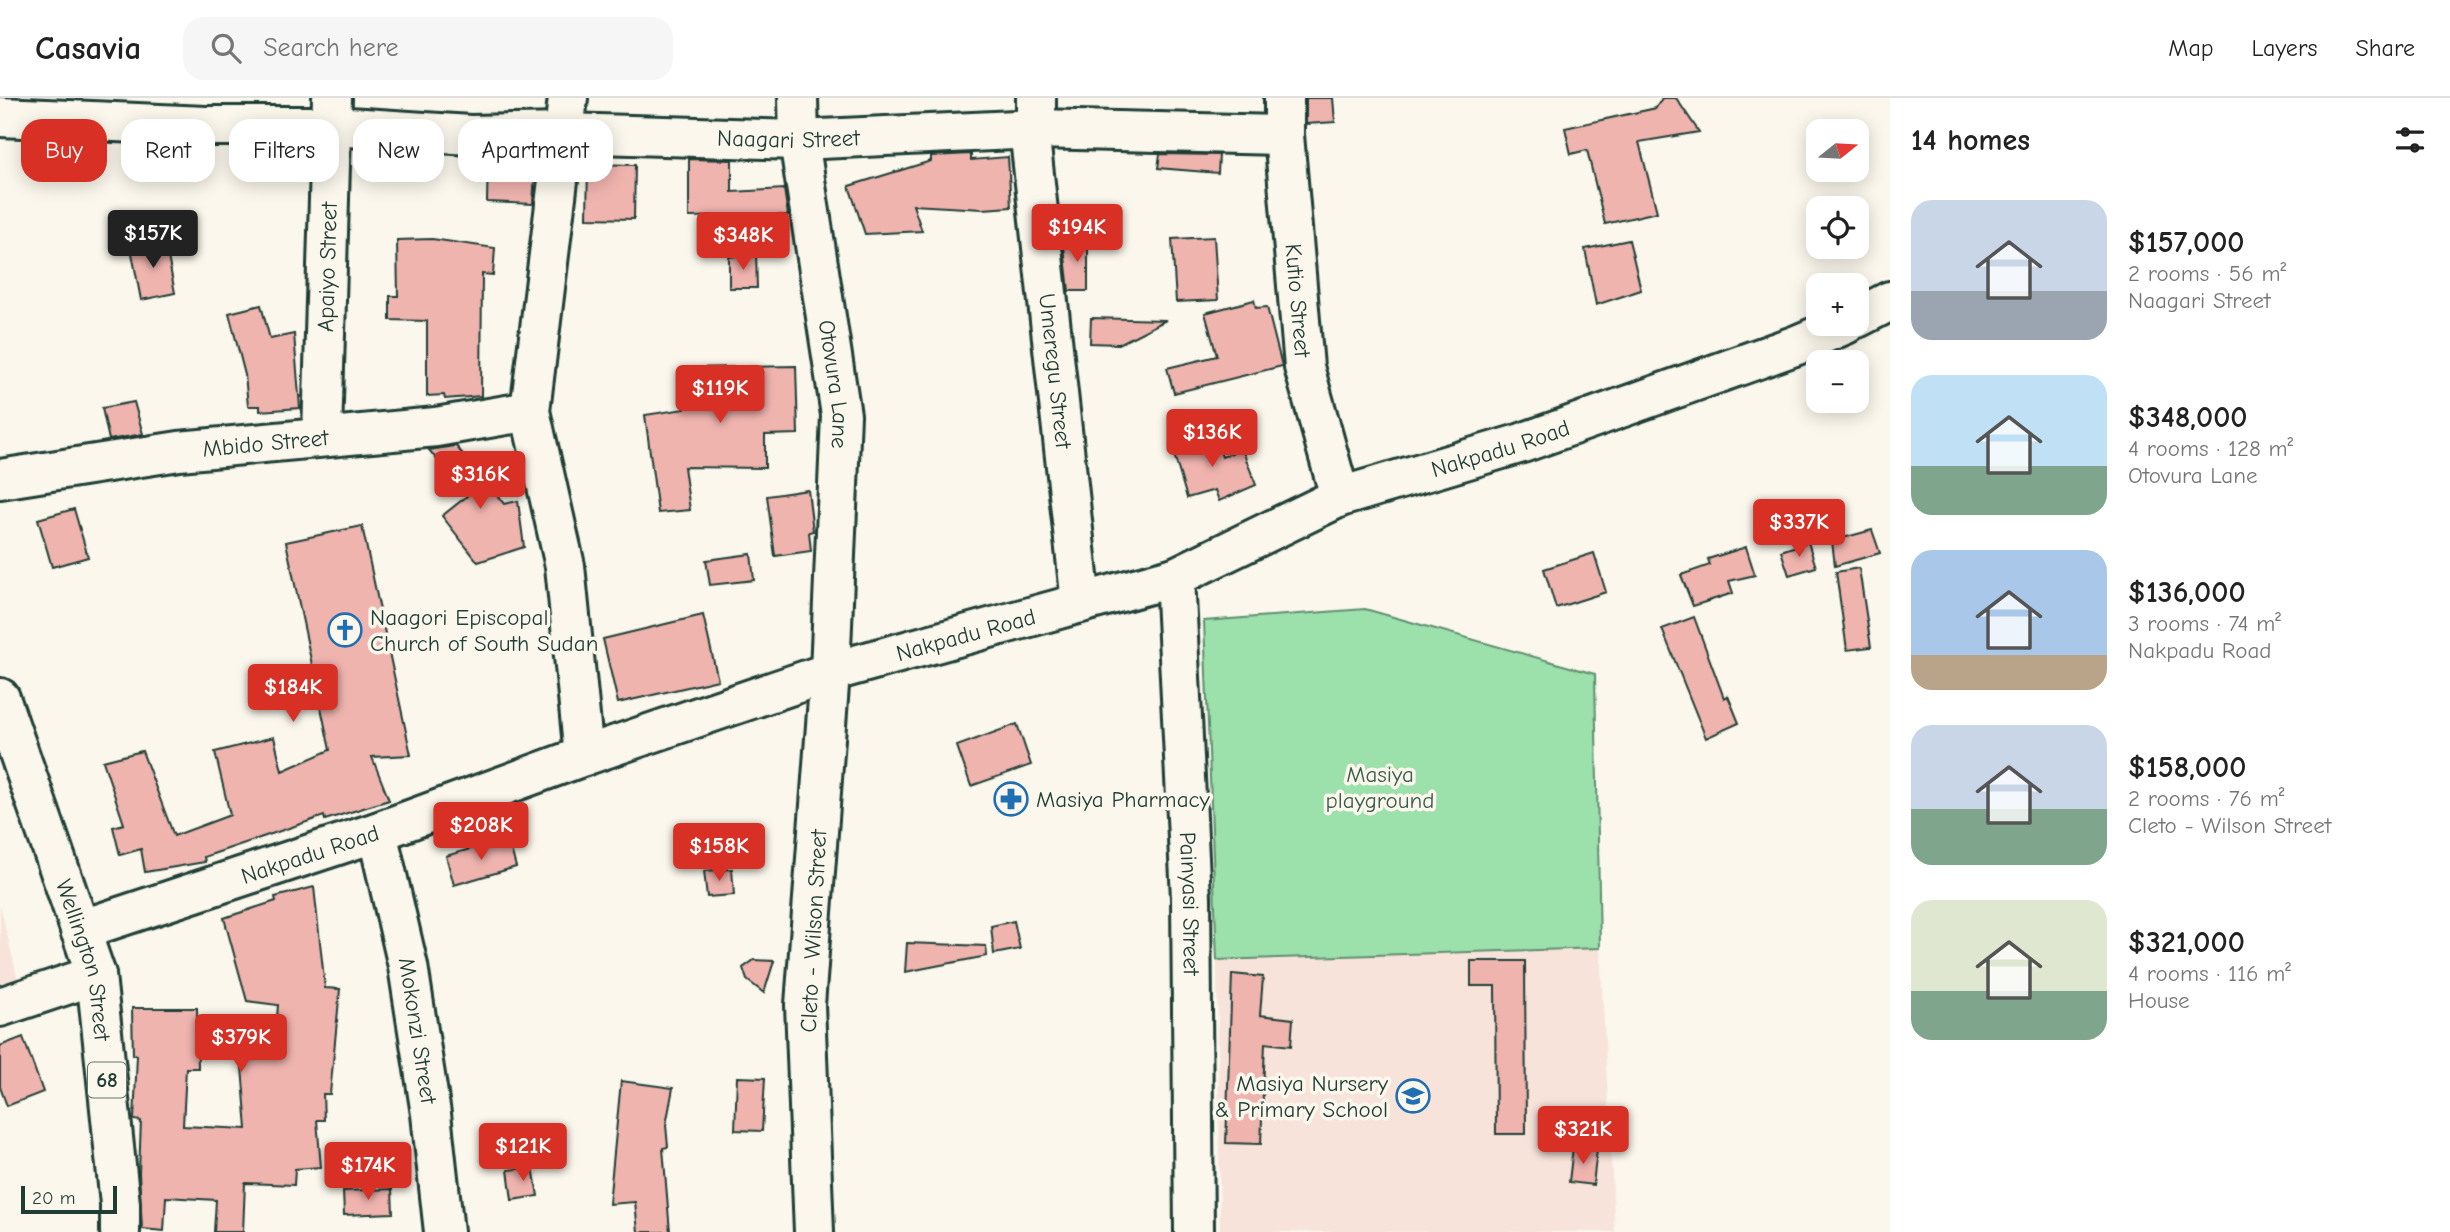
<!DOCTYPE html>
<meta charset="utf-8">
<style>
:root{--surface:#fff;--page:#f6f6f6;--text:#222;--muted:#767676;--line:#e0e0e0;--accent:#d93025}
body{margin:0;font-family:"Comic Neue",sans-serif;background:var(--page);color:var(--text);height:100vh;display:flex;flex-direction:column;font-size:26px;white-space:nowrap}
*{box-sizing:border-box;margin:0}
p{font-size:23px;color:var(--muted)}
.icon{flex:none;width:38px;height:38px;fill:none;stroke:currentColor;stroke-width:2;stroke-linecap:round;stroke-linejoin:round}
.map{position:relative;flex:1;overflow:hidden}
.panel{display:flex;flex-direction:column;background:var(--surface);width:560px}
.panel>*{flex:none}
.hud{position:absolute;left:21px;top:21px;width:665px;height:63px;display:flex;gap:14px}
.needle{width:46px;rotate:72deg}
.buttons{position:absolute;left:1806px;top:21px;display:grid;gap:14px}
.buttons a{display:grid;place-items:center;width:63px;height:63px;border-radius:14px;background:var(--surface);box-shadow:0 4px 18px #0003;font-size:35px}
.scale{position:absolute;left:21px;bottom:18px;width:96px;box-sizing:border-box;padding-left:7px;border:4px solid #1f3d34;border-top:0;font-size:19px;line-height:24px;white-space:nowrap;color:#1f3d34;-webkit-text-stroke:5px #fbf7ec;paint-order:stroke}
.price{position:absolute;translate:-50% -60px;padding:0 16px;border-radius:7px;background:var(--accent);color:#fff;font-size:23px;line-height:46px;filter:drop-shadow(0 2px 4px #0008)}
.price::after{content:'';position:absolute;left:50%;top:42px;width:21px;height:16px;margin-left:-10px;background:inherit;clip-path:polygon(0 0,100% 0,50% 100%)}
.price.current{background:#222;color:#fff}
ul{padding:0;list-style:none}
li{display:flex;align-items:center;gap:21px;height:175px;padding:0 21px}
li span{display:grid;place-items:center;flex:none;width:196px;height:140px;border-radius:21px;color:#555}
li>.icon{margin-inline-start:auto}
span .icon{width:84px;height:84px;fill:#fffc;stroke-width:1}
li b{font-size:30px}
h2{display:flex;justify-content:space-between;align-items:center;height:84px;padding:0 21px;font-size:30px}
.pill{padding:0 24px;border-radius:21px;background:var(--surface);box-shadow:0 4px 18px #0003;font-size:24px;line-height:63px}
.pill.current{background:var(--accent);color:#fff}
header{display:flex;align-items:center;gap:42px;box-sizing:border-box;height:98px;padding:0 35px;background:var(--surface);border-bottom:2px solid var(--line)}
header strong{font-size:33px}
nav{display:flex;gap:38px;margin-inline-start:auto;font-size:24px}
.search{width:490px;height:63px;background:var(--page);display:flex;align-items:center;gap:18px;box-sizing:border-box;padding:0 24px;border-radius:21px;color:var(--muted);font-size:26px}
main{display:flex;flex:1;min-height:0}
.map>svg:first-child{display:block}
.built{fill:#f8e3da}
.green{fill:#9ce0ab;stroke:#5e8e70;stroke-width:2}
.building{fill:#f0b4af;stroke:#1f3d34;stroke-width:2}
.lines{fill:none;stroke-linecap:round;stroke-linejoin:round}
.minor-casing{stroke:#1f3d34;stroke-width:44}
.tertiary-casing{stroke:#1f3d34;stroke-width:44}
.primary-casing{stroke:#1f3d34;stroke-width:44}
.minor{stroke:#fbf7ec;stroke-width:38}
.tertiary{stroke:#fbf7ec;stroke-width:38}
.primary{stroke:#fbf7ec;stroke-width:38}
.labels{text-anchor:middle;stroke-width:7;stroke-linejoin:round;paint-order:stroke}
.shield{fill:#fbf7ec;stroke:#61756b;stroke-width:2}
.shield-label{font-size:21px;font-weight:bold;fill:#1f3d34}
.street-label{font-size:23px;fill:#1f3d34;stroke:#fbf7ec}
.poi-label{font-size:23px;fill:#1f3d34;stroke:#fbf7ec;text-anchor:start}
.park-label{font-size:23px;fill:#385e4c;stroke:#fbf7ec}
</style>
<header>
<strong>Casavia</strong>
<div class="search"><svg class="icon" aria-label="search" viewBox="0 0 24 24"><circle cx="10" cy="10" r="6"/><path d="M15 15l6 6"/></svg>Search here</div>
<nav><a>Map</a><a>Layers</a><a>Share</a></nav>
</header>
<main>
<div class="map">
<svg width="1890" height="1134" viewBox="0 0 1890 1134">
<rect width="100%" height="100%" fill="#fbf7ec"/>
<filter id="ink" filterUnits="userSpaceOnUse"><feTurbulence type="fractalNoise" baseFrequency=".0143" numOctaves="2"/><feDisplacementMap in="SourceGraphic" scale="14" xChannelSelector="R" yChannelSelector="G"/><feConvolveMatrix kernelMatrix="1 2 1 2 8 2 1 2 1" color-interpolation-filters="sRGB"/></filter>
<g filter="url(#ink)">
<path class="built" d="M0 807 20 890 0 897Z
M1600 850 1615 1134H1220L1217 862Z"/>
<path class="green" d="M1365 511 1595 576 1600 850 1217 862 1204 523Z"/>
<path class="building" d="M1306 0H1333L1335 24 1306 26Z
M1662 0H1676L1699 34 1639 44 1657 114 1605 126 1587 52 1571 56 1565 30 1656 10Z
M971 56V62L1008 59 1011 109 983 111 913 107 922 133 865 136 849 88 931 63V58Z
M1160 56 1219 57 1218 75 1158 70Z
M536 58 533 106 487 104 488 59Z
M689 61 732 62V94L784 91 788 117 689 119Z
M588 66 635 67 634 121 587 120Z
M1214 139 1218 202 1176 204 1172 141Z
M1063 140 1088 141V193H1069Z
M432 141 495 150 493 177 482 176 481 298 445 301 444 297 427 298V223L390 222V198H398L397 142Z
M1629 142 1641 192 1596 207 1585 151Z
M165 143 175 195 141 202 131 150Z
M756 155 757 190H729V159Z
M1254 202 1256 210 1267 209 1282 268 1174 295 1167 270 1217 258 1205 215Z
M261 207 270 241 294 236 300 310 260 313V308H248L245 277 229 215Z
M1091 220 1166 222 1119 246 1090 245Z
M796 268 798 336 765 337V370L684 369 690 412 658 415 645 317 685 311 684 270Z
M134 304 143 336 109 342 102 310Z
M1215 337 1222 359 1242 351 1256 387 1219 403 1215 392 1187 400 1172 350Z
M456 348 504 406 518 403 524 449 478 464 442 418 467 398 429 352Z
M808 392 813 433 809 434 811 453 775 458 767 398Z
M74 411 88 459 52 469 38 421Z
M362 428 411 657 372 659 389 702 325 722 324 718 204 759 205 764 145 774 141 751 120 757 113 729 124 726 103 663 142 653 174 738 230 717 215 654 274 639 282 673 330 652 286 444Z
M1872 432 1880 455 1835 468 1832 443Z
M1808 444 1816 469 1789 477 1781 453Z
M1746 449 1755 477 1729 483 1733 495 1693 508 1681 477 1710 467 1708 461Z
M1594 455 1606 494 1556 510 1544 471Z
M751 456 754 482 710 487 706 462Z
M1859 470 1871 549 1847 552 1836 474Z
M703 517 718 582 618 605 603 541Z
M1694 519 1724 600 1728 598 1739 625 1706 640 1662 531Z
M1017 626 1031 667 971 688 957 648Z
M508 740 516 769 454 787 446 758Z
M732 771 734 797 707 799 704 773Z
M314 789 325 890 340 891 330 996H323L324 1022H317L321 1069 295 1071 294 1087 245 1085 243 1134H214L216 1102 166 1099 164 1133 142 1131 139 1075 141 1023 134 1022 137 957H133L132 910H197L198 970H186L183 1028 247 1031 241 957H274L278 907 247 903 224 820 276 803 275 799Z
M1014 823 1020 851 994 856 991 828Z
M907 845 986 848 987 858 905 874Z
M754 862 774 863 764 895 747 882 743 870Z
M1471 863H1525L1526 1036H1496L1495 888H1471Z
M1232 876 1263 879 1260 917 1293 921 1291 948 1265 945 1261 1046 1226 1045Z
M23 939 43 994 7 1008 0 989V948Z
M737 979 765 980 762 1033 735 1032Z
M621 983 673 990 666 1027 668 1049 663 1050 670 1134H638L635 1104 609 1106Z
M1573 1049 1597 1051 1593 1087 1569 1084Z
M533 1069 538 1098 512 1102 508 1072Z
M392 1091 393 1115 344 1117 343 1093Z"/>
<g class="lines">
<defs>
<g id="minor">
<path d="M568 0 530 313 565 468 584 658"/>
<path id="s1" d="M798 0 799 42 841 317 830 574 805 907 814 1134"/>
<path id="s2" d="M1036 0V31L1031 49 1081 505"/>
<path id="s3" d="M1284 0V37L1304 269 1340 399"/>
<path id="s4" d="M0 19 206 28H333L470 37 565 35 799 42 1036 31 1284 37"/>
<path id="s5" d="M322 337 332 0"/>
<path id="s6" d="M0 381 179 353 436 329 530 313"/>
<path id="s7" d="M1175 479 1191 800 1194 1134"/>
<path id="s8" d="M377 734 408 868 431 1016 444 1134"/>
</g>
<g id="tertiary">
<path d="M1857 220 1890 203"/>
<path id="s9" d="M80 832 377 734 584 658 830 574 1175 479 1340 399 1522 345 1797 247 1846 226"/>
<path d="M0 909 96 877"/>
</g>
<g id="primary">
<path id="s10" d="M0 600 96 877 120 1106V1134"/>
</g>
</defs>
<use href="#minor" class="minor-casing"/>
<use href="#tertiary" class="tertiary-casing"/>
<use href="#primary" class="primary-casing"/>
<use href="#minor" class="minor"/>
<use href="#tertiary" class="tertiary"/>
<use href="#primary" class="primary"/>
</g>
</g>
<defs>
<symbol id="church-ring" viewBox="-11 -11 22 22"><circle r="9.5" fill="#fbf7ec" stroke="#1f6fb2" stroke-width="1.5"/><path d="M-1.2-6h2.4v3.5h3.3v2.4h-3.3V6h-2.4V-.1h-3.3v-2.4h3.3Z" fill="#1f6fb2"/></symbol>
<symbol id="pharmacy-ring" viewBox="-11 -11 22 22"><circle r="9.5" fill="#fbf7ec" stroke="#1f6fb2" stroke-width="1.5"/><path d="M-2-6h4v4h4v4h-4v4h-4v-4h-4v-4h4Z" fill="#1f6fb2"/></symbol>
<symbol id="school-ring" viewBox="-11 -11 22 22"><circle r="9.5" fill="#fbf7ec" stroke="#1f6fb2" stroke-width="1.5"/><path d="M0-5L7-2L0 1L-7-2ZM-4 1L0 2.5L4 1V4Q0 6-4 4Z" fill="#1f6fb2"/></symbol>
</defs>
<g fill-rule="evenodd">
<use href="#church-ring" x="326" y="513" width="38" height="38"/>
<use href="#pharmacy-ring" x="992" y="682" width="38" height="38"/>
<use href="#school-ring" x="1394" y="979" width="38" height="38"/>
</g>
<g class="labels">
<rect class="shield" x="88" y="964.5" width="38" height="35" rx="5"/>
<g class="shield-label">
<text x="107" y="989">68</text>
</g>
<g class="street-label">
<text dy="8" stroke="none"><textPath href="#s4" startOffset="789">Naagari Street</textPath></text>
<text dy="8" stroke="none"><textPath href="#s5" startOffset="168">Apaiyo Street</textPath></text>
<text dy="8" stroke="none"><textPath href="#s3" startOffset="203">Kutio Street</textPath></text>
<text dy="8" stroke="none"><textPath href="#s2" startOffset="275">Umeregu Street</textPath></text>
<text dy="8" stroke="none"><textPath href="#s1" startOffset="289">Otovura Lane</textPath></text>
<text dy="8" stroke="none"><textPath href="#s6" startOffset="268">Mbido Street</textPath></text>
<text dy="8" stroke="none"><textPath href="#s9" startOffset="1502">Nakpadu Road</textPath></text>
<text dy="8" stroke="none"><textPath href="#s9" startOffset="934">Nakpadu Road</textPath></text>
<text dy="8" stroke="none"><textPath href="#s9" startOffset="242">Nakpadu Road</textPath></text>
<text dy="8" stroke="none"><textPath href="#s7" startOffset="327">Painyasi Street</textPath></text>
<text transform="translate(813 833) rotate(-87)" y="8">Cleto - Wilson Street</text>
<text dy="8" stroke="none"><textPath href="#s10" startOffset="276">Wellington Street</textPath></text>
<text dy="8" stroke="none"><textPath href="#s8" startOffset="203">Mokonzi Street</textPath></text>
</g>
<g class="poi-label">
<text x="370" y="527">Naagori Episcopal<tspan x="370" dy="26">Church of South Sudan</tspan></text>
<text x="1036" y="709">Masiya Pharmacy</text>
<text x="1388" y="993" text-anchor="end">Masiya Nursery<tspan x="1388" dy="26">&amp; Primary School</tspan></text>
</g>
<g class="park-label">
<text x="1380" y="684">Masiya<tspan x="1380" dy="26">playground</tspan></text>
</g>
</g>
</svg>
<div class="buttons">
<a><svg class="needle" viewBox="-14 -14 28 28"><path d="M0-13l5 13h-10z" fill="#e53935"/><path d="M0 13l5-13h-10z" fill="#767676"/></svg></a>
<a><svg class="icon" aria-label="locate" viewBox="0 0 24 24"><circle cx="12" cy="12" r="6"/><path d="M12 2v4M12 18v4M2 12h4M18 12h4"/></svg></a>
<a>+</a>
<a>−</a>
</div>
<div class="scale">20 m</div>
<b class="price" style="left:1077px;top:166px">$194K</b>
<b class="price current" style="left:153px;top:172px">$157K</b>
<b class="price" style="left:743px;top:174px">$348K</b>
<b class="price" style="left:720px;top:327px">$119K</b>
<b class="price" style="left:1212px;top:371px">$136K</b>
<b class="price" style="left:480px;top:413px">$316K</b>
<b class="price" style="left:1799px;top:461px">$337K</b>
<b class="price" style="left:293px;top:626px">$184K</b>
<b class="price" style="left:481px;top:764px">$208K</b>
<b class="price" style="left:719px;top:785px">$158K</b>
<b class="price" style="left:241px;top:976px">$379K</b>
<b class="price" style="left:1583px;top:1068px">$321K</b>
<b class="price" style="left:523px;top:1085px">$121K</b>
<b class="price" style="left:368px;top:1104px">$174K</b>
<div class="hud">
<a class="pill current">Buy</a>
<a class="pill">Rent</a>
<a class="pill">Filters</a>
<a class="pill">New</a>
<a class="pill">Apartment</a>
</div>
</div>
<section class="panel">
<h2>14 homes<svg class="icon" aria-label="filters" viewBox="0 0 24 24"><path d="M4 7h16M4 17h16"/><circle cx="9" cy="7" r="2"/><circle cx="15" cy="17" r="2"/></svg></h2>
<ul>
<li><span style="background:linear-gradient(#c9d6e8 65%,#9aa5b1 0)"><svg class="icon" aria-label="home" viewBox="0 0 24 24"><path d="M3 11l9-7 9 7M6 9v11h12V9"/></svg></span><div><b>$157,000</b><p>2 rooms · 56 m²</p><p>Naagari Street</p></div></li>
<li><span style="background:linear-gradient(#bfe0f5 65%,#7fa58c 0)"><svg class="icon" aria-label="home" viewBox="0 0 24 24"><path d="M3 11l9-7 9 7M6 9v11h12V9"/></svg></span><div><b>$348,000</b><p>4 rooms · 128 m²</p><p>Otovura Lane</p></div></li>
<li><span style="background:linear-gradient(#a9c7e8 75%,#b9a48a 0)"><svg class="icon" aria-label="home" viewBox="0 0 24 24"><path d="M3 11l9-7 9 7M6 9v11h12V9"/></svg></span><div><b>$136,000</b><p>3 rooms · 74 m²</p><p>Nakpadu Road</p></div></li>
<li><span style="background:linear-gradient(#c9d6e8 60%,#7fa58c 0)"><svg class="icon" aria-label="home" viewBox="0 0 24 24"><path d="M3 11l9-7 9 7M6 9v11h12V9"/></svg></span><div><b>$158,000</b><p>2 rooms · 76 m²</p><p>Cleto - Wilson Street</p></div></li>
<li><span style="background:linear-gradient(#dfe7d0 65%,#7fa58c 0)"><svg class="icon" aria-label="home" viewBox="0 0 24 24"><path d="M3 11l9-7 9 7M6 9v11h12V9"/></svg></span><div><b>$321,000</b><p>4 rooms · 116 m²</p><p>House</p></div></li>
</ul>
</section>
</main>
